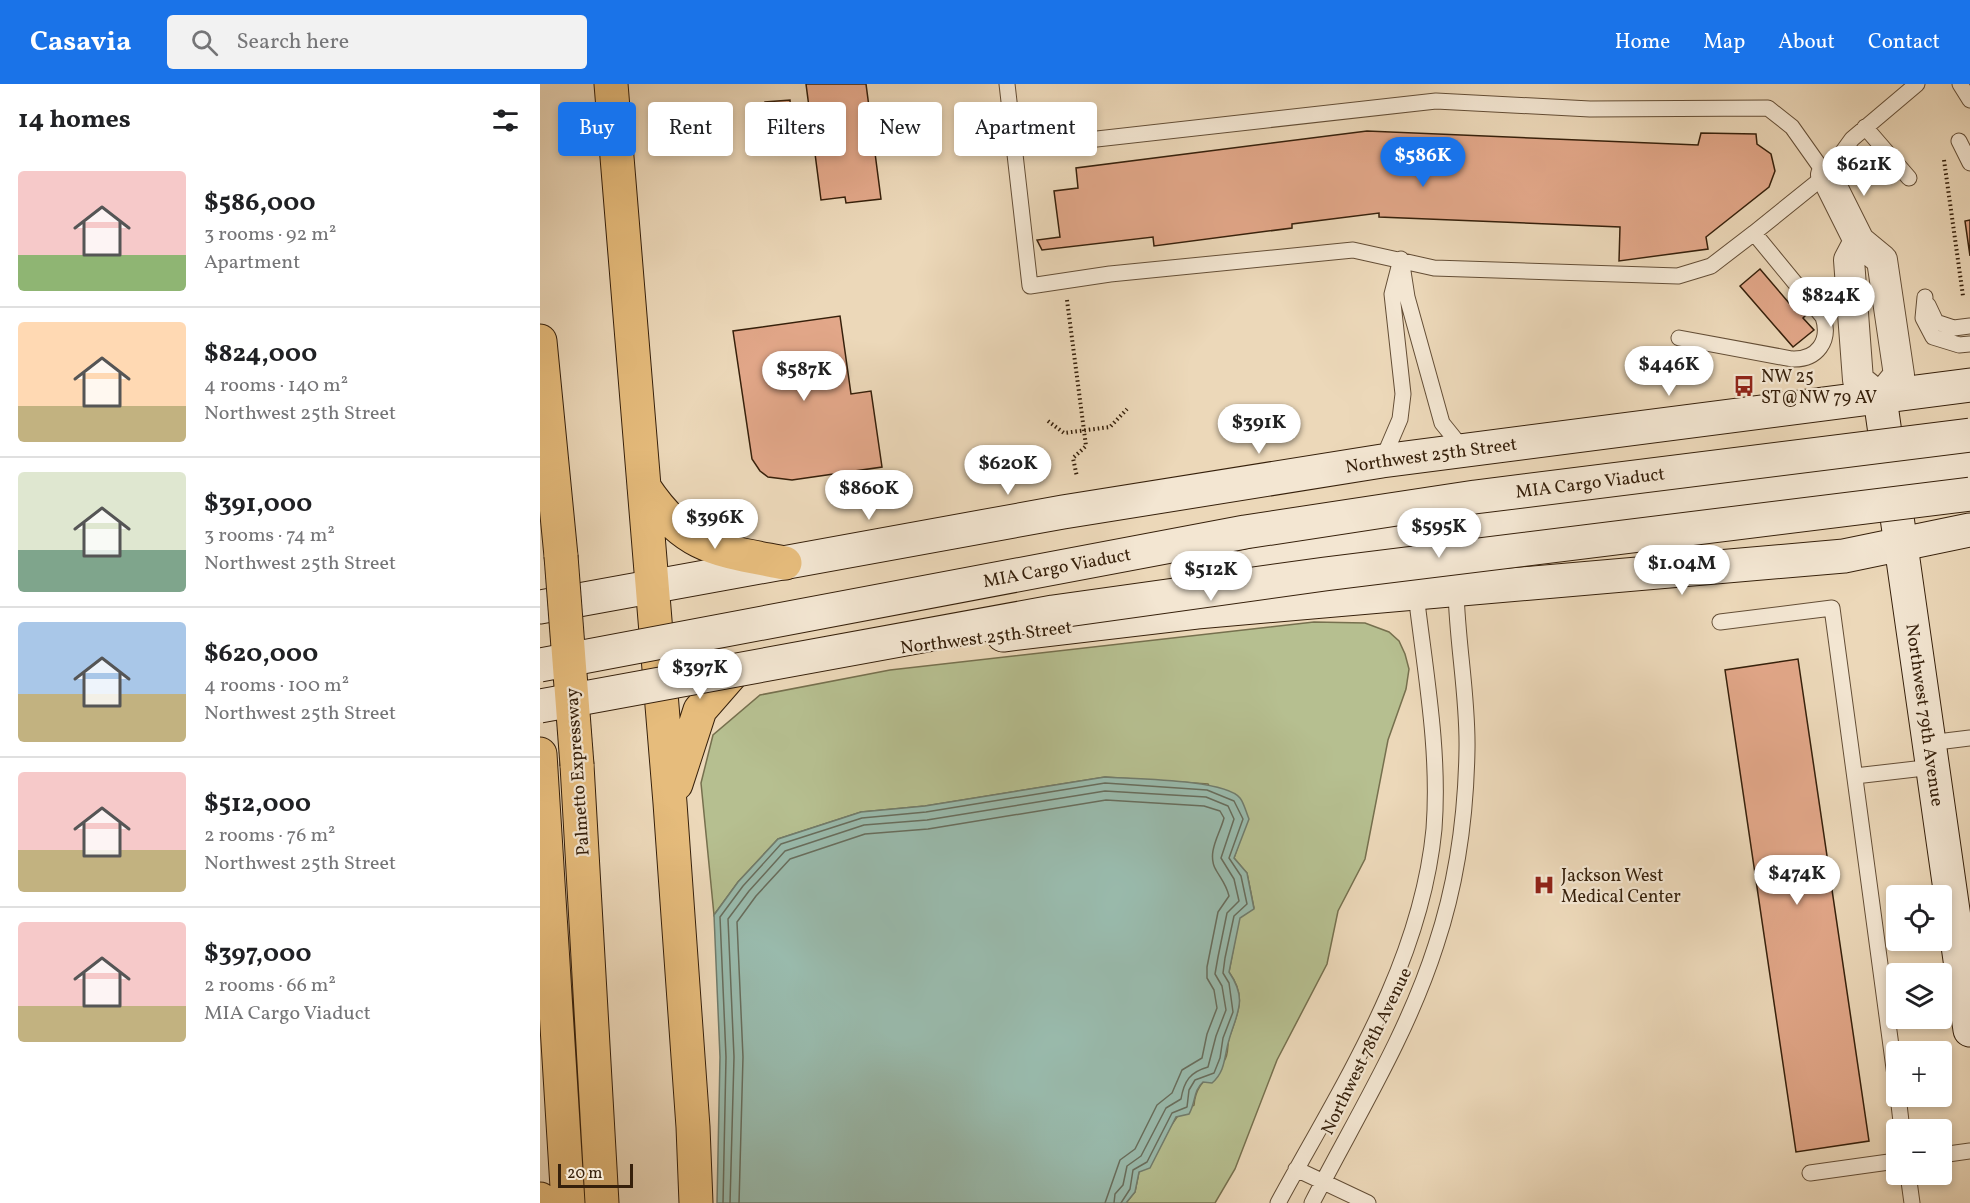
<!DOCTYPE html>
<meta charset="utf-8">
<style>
:root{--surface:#fff;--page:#f2f2f2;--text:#202124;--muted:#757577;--line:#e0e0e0;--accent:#1a73e8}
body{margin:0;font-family:Vollkorn,serif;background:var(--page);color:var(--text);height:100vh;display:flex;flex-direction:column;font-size:22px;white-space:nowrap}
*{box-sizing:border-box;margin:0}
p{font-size:20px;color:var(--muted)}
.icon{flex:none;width:33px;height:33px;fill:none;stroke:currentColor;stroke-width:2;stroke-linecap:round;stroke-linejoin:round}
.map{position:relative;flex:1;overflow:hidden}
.sheet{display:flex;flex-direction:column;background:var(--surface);width:540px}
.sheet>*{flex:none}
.guide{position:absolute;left:18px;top:18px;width:570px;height:54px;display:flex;gap:12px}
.controls{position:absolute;left:1346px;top:801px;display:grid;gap:12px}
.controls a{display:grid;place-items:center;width:66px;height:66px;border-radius:6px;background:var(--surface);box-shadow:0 3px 9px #0003;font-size:30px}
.scale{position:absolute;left:18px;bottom:15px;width:75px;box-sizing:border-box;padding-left:6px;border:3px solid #36200b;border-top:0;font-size:16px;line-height:21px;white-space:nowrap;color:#36200b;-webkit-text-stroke:4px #f3e6d2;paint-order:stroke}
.price{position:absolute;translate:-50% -51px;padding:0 14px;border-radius:21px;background:#fff;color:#222;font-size:20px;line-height:39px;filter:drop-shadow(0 2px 3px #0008)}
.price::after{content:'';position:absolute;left:50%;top:36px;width:18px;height:14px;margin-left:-9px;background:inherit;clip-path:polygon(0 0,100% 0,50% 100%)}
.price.current{background:var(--accent);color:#fff}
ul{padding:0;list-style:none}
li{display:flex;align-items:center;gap:18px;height:150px;padding:0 18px}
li+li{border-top:2px solid var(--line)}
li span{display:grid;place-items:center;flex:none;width:168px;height:120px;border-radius:6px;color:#555}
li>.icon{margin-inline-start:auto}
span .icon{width:72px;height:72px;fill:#fffc;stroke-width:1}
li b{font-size:26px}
h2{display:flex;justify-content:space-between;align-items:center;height:72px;padding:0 18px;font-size:26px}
.pill{padding:0 21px;border-radius:6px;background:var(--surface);box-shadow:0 3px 9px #0003;font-size:21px;line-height:54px}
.pill.current{background:var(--accent);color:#fff}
header{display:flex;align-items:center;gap:36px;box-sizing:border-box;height:84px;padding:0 30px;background:var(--accent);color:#fff}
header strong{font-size:28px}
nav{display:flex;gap:33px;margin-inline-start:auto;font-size:21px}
.search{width:420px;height:54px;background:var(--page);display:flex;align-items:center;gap:15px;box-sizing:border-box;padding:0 21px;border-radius:6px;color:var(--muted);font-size:22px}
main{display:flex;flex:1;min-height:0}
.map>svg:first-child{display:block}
.green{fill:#b6bf90;stroke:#76704e;stroke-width:1.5}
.water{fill:#99baac;stroke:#717c6c;stroke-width:1.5}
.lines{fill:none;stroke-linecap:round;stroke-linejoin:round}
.shore{stroke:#686d5c;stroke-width:1.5}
.building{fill:#e2a789;stroke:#36200b;stroke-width:1.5}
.service-casing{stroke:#644e36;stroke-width:17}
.minor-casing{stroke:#644e36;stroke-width:32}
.secondary-casing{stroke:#36200b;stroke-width:35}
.motorway-casing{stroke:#36200b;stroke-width:35}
.path{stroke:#36200b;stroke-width:4;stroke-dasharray:1.5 3;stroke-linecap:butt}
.service{stroke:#f3e6d2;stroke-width:15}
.minor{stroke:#f3e6d2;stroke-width:30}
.secondary{stroke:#f3e6d2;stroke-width:33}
.motorway{stroke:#e6bc7c;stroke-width:33}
.secondary-bridge-casing{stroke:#36200b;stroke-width:35;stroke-linecap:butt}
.motorway-bridge-casing{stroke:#36200b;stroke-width:35;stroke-linecap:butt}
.secondary-bridge{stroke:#f3e6d2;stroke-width:33}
.motorway-bridge{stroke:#e6bc7c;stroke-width:33}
.labels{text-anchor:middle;stroke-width:4.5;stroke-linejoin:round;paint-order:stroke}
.poi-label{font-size:18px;fill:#36200b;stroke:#f3e6d2;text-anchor:start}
.street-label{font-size:18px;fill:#36200b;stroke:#f3e6d2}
</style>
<header>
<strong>Casavia</strong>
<div class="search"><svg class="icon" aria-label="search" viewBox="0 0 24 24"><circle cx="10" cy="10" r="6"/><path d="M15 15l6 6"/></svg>Search here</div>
<nav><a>Home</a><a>Map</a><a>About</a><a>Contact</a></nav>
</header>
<main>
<section class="sheet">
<h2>14 homes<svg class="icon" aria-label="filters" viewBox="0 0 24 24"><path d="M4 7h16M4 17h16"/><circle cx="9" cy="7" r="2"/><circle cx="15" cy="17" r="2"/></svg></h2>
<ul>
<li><span style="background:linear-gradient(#f6c9c9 70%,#8fb573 0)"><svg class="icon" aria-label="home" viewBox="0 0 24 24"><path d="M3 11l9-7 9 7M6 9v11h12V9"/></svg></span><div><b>$586,000</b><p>3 rooms · 92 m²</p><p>Apartment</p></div></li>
<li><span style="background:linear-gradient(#ffd9b3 70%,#c2b280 0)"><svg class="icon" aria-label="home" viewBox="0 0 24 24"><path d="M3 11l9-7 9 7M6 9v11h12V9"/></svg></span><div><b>$824,000</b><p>4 rooms · 140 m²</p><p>Northwest 25th Street</p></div></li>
<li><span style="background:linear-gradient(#dfe7d0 65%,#7fa58c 0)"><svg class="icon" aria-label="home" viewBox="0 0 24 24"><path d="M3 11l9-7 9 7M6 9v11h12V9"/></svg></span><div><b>$391,000</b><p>3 rooms · 74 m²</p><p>Northwest 25th Street</p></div></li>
<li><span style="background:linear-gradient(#a9c7e8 60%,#c2b280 0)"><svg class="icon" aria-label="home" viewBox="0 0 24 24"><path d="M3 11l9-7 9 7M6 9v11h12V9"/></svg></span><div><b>$620,000</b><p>4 rooms · 100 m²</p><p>Northwest 25th Street</p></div></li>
<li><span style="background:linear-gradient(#f6c9c9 65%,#c2b280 0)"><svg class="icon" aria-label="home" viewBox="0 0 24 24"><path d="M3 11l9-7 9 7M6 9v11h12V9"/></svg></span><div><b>$512,000</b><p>2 rooms · 76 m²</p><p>Northwest 25th Street</p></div></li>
<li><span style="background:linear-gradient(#f6c9c9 70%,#c2b280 0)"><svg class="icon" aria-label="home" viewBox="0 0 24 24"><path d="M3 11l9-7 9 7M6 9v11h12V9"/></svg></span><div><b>$397,000</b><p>2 rooms · 66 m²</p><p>MIA Cargo Viaduct</p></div></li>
</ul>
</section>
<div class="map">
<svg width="1430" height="1119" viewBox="0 0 1430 1119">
<rect width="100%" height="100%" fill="#ecd8b9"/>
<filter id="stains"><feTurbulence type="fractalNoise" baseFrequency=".00333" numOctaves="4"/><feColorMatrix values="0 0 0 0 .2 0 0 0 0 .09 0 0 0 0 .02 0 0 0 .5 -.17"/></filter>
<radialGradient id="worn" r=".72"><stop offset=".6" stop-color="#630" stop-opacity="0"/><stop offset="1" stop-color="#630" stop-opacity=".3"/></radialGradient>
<path class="green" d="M774 538 825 539 849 548 859 557 865 570 869 585 866 605 848 656 825 775 798 827 787 880 737 976 695 1085 675 1119H586L595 1108 599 1088 637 1033 654 1021C656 996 671 995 684 977 689 971 687 961 689 954 698 928 707 913 689 888L699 834 714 824 707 789 694 774 699 759 668 700 565 693 385 722 321 728 238 755 198 798 174 831 161 699 173 651 220 611 350 586Z"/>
<path class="water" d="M565 693C591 695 685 695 700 714 704 719 706 728 709 735L694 774 707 789 714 825 700 834 689 888C708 916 697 928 689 956 684 972 686 987 672 999L663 998C653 1007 656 1018 649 1030L636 1033 610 1084 599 1088 595 1108 586 1119H177L180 973 174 831 198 798 238 755 321 728 385 722Z"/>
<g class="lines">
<path class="shore" d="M183 1119 186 973 180 833 203 802 241 760 322 734 386 728 565 699 667 706 694 717 703 735 689 774 701 792 707 820 694 832 685 874 683 889 689 899 693 928 683 954 680 974 674 989 655 996 649 1006 647 1023 632 1029 607 1078 593 1086 590 1105 581 1119
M190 1119 194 973 188 835 209 807 245 767 324 741 387 736 565 707 666 713 688 722 694 735 681 774 694 795 699 817 687 829 678 873 675 890 682 902 686 926 676 952 668 983C650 988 644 997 641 1015L626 1024 601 1072 587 1082 583 1101 575 1110 574 1119
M199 1119 203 973 197 838 216 812 250 775 325 750 388 745 566 716 664 722 680 727 684 734C680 750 666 769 676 786 681 795 686 800 689 812L678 828 667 883V894L674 906 677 924 667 950 662 974 642 986 632 1009 617 1021 595 1065 580 1076 565 1119"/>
</g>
<path class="building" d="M266 0H326L341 115 306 119 305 113 281 116Z
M250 16 252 46 227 48 225 18Z
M827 47 1158 61 1161 49 1216 50 1217 60 1231 70 1235 87 1229 103 1166 153 1168 165 1079 177 1080 143 839 133V129L752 140V144L614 162 613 153 502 166 497 156 520 153 514 107 538 104 536 84Z
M1430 136V172L1425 137Z
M1220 185 1249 219 1257 213 1269 228 1263 234 1274 246 1253 263 1200 202Z
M300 232 311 310 331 307 342 383 252 396 228 393 220 387 212 375 193 247Z
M1258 575 1329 1057 1256 1068 1185 586Z"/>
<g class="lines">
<defs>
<path id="service" d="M467 0 490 202 570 190 813 166 894 184 1138 192 1171 182 1214 149 1286 91 1312 55 1377 0
M1420 0 1430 16
M1325 43 1369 94
M1419 57 1430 79
M476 64 896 17 1050 25 1228 24 1252 43 1286 91
M862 181 867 213 902 339 923 365
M1385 213 1383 234 1393 253 1419 261 1430 260
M1388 221 1396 238 1414 244 1430 242
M1139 254 1252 275C1277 276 1291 257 1283 233L1214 149
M842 377 860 335 863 310 852 210 861 175
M1180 538 1292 524 1356 999
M1389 659 1430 654
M1315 692 1393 683
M1358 1012 1362 1046
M1401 1071 1430 1067
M756 1085 828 1119
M1270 1089 1356 1077
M1368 1090 1372 1119
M738 1119C802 1001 881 882 894 745 900 667 885 587 876 510
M772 1119C815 1035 867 952 896 861 917 798 926 732 927 665 928 612 917 559 916 506"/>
<path id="minor" d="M1286 91 1319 157 1342 176 1359 291 1340 314 1318 296 1309 176 1319 157"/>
<g id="secondary">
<path id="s1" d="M1340 314 1430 946"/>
<path d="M648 499 702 483 800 463 1430 381"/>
<path id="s2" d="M0 523 523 428 842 377 1430 301"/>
<path d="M463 551 657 528 1304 472 1430 446"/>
</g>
<path id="motorway" d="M71 0 130 719 153 1043 156 1119
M0 257 21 472
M104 403C145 465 177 466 245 479
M0 670 28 1119
M37 681 62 1119
M136 700 160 626 194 587
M0 1115V1119"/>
</defs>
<use href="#service" class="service-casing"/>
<use href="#minor" class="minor-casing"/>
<use href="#secondary" class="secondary-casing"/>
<use href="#motorway" class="motorway-casing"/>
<path class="path" d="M1404 76 1423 212
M527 216 546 362 533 374 537 393
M508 337 524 349 570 343 587 325"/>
<use href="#service" class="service"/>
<use href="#minor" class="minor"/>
<use href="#secondary" class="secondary"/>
<use href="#motorway" class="motorway"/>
<defs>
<g id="secondary-bridge">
<path id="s3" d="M0 581 705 448 935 413 1430 351"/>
<path d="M0 622 513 528 785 490 1430 410"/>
</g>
<path id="motorway-bridge" d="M21 472 37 681"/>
</defs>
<use href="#secondary-bridge" class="secondary-bridge-casing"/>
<use href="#motorway-bridge" class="motorway-bridge-casing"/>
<use href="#secondary-bridge" class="secondary-bridge"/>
<use href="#motorway-bridge" class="motorway-bridge"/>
</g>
<defs>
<symbol id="bus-bare" viewBox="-9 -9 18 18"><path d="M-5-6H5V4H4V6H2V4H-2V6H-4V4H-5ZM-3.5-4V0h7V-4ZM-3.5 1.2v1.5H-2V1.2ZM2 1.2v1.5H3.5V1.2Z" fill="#8f2418" stroke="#f3e6d2" stroke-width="2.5" paint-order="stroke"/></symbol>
<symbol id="hospital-bare" viewBox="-9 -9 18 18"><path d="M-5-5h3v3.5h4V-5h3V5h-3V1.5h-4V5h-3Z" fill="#8f2418" stroke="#f3e6d2" stroke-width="2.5" paint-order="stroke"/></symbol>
</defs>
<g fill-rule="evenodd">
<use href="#bus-bare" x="1189" y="287" width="30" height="30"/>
<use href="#hospital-bare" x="989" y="786" width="30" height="30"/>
</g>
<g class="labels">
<g class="poi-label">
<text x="1221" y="298">NW 25<tspan x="1221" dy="21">ST@NW 79 AV</tspan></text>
<text x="1021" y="797">Jackson West<tspan x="1021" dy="21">Medical Center</tspan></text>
</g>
<g class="street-label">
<text dy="6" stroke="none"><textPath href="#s2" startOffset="904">Northwest 25th Street</textPath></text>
<text dy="6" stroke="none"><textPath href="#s3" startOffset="1066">MIA Cargo Viaduct</textPath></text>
<text dy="6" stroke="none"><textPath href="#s3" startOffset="526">MIA Cargo Viaduct</textPath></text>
<text transform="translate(446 553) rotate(-7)" y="6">Northwest 25th Street</text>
<text dy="6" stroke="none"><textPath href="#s1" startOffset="320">Northwest 79th Avenue</textPath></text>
<text transform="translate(37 688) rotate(-94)" y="6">Palmetto Expressway</text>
<text transform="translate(826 967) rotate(-64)" y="6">Northwest 78th Avenue</text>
</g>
</g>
<rect width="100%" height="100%" filter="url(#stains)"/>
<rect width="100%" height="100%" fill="url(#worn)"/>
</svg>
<div class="controls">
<a><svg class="icon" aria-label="locate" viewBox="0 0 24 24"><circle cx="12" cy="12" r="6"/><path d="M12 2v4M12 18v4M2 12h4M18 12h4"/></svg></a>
<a><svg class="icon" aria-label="layers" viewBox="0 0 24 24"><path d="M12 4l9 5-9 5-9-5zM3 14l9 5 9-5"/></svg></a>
<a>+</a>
<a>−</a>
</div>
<div class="scale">20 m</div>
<b class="price current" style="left:883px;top:104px">$586K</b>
<b class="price" style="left:1324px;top:113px">$621K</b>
<b class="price" style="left:1291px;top:244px">$824K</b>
<b class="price" style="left:1129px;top:313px">$446K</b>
<b class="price" style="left:264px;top:318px">$587K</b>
<b class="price" style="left:719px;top:371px">$391K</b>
<b class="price" style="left:468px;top:412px">$620K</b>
<b class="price" style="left:329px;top:437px">$860K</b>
<b class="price" style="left:175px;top:466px">$396K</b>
<b class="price" style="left:899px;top:475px">$595K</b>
<b class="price" style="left:1142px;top:512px">$1.04M</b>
<b class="price" style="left:671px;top:518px">$512K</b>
<b class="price" style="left:160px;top:616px">$397K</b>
<b class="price" style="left:1257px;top:822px">$474K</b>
<div class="guide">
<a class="pill current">Buy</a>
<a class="pill">Rent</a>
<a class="pill">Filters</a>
<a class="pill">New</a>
<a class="pill">Apartment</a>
</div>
</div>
</main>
